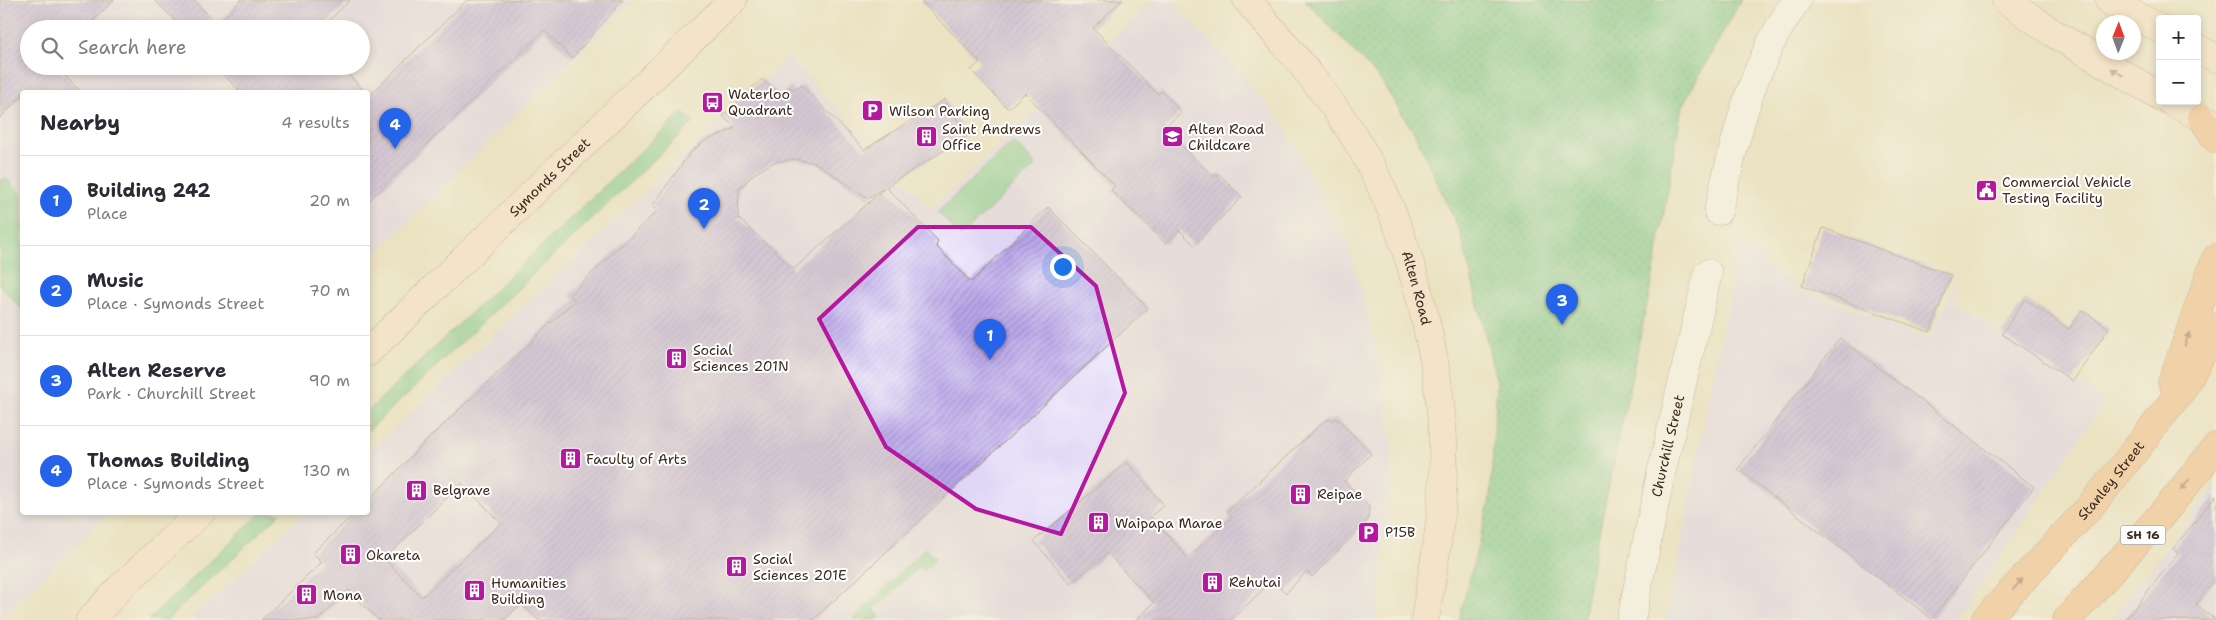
<!DOCTYPE html>
<meta charset="utf-8">
<style>
:root{--surface:#fff;--page:#f2f2f3;--text:#2b2b33;--muted:#7c7c81;--line:#e1e1e2;--accent:#2563eb}
body{margin:0;font-family:"Shantell Sans",sans-serif;background:var(--page);color:var(--text)}
.controls{position:absolute;right:15px;top:15px;display:grid;overflow:hidden;border-radius:5px;box-shadow:0 2px 8px #0003}
.controls button{width:45px;height:45px;display:grid;place-items:center;padding:0;border:0;border-bottom:1px solid var(--line);background:var(--surface);color:var(--text);font:25px sans-serif}
.compass{position:absolute;left:2096px;top:15px;width:45px;height:45px;border-radius:50%;background:var(--surface);box-shadow:0 2px 8px #0003;rotate:1deg}
.you{position:absolute;left:1062px;top:266px;width:18px;height:18px;margin:-12px;border:4px solid #fff;border-radius:50%;background:#1a73e8;box-shadow:0 0 0 8px #1a73e833}
.badge{display:grid;place-items:center;width:32px;height:32px;border-radius:50%;background:var(--accent);color:#fff;font-size:16px;font-weight:700}
.pin{position:absolute;translate:-50% -41px;filter:drop-shadow(0 1px 2px #0008)}
.pin::after{content:'';position:absolute;top:26px;width:18px;height:15px;background:inherit;clip-path:polygon(0 0,100% 0,50% 100%)}
.list{margin:0;padding:0;list-style:none}
h2{display:flex;justify-content:space-between;align-items:center;height:65px;margin:0;padding:0 20px;font-size:21px}
h2 small{font-size:16px;font-weight:400;color:var(--muted)}
.list li{display:grid;grid-template-columns:32px 1fr auto;gap:15px;align-items:center;box-sizing:border-box;height:90px;padding:0 20px;border-top:1px solid var(--line)}
.list b{display:block;font-size:19px;white-space:nowrap}
.list p{margin:0;font-size:16px;white-space:nowrap;color:var(--muted)}
.list em{font-size:16px;font-style:normal;color:var(--muted)}
.icon{flex:none;width:28px;height:28px;fill:none;stroke:currentColor;stroke-width:2;stroke-linecap:round;stroke-linejoin:round}
.map{position:relative;flex:none;width:2216px;height:620px;overflow:hidden}
.search{position:absolute;background:var(--surface);box-shadow:0 2px 8px #0003;left:20px;top:20px;width:350px;height:55px;display:flex;align-items:center;gap:12px;box-sizing:border-box;padding:0 18px;border-radius:28px;color:var(--muted);font-size:19px}
.panel{position:absolute;background:var(--surface);box-shadow:0 2px 8px #0003;left:20px;top:90px;width:350px;height:425px;border-radius:5px}
.map>svg:first-child{display:block}
</style>
<div class="map">
<svg width="2216" height="620" viewBox="0 0 2216 620">
<defs>
<pattern id="park-dots" width="8" height="8" patternUnits="userSpaceOnUse" patternTransform="scale(1.25)"><rect width="8" height="8" fill="#75ca8e"/><path d="M2 2h.1M6 6h.1" fill="none" stroke="#61a473" stroke-width="1.8" stroke-linecap="round"/></pattern>
<pattern id="building-hatch" width="6" height="6" patternUnits="userSpaceOnUse" patternTransform="scale(1.25)"><rect width="6" height="6" fill="#b8a6ea"/><path d="M-1 1l2-2M0 6l6-6M5 7l2-2" fill="none" stroke="#9787bd"/></pattern>
</defs>
<rect width="100%" height="100%" fill="#fff"/>
<filter id="ink" filterUnits="userSpaceOnUse"><feTurbulence type="fractalNoise" baseFrequency=".02" numOctaves="2"/><feDisplacementMap in="SourceGraphic" scale="10" xChannelSelector="R" yChannelSelector="G"/><feConvolveMatrix kernelMatrix="1 2 1 2 8 2 1 2 1" color-interpolation-filters="sRGB"/></filter>
<filter id="wash" filterUnits="userSpaceOnUse"><feTurbulence type="fractalNoise" baseFrequency=".0096" numOctaves="4" result="noise"/><feDisplacementMap in="SourceGraphic" scale="20" xChannelSelector="R" yChannelSelector="G"/><feGaussianBlur stdDeviation="1.12" result="paint"/><feColorMatrix in="noise" values="0 0 0 0 0 0 0 0 0 0 0 0 0 0 0 0 0 1.4 0 .05"/><feComposite in="paint" operator="in"/></filter>
<g filter="url(#wash)">
<rect width="100%" height="100%" fill="#ebe2c1"/>
<!-- built -->
<path fill="#dfd5f5" fill-rule="evenodd" d="M0,0H633L368,261V92H22V512L108,513L0,619ZM29,29H361V66H29Z
M1153,0H1171L1235,67L1279,119L1347,241L1382,366L1393,454L1377,620H190L304,513L368,512V453L788,57L931,209Z
M1740,240L1789,284L1930,340L1961,272L1953,301L2105,400L1967,606L1955,620H1666Z
M2216,485V620H2111Z"/>
<!-- green -->
<path fill="#75ca8e" stroke="#587a56" d="M682,112L694,122L368,431V411Z
M1013,141L1036,165L961,236L938,212Z
M7,179L22,194V309L0,286V180Z
M261,513H281L167,620H148Z
M925,548L936,559L924,571L919,566L874,610L880,617L877,620H853Z"/>
<!-- park -->
<path fill="url(#park-dots)" stroke="#587a56" d="M1305,0H1741L1682,106L1655,266L1596,547L1583,620H1459L1490,499L1497,384L1461,234L1415,134L1379,78Z"/>
<g id="blocks">
<!-- building -->
<path fill="url(#building-hatch)" fill-rule="evenodd" d="M0,0H114L85,29H29V66H55L81,92H22V96L0,118Z
M154,0H193L217,24L241,0H350L321,29H177L171,23L175,20Z
M467,0H623L572,58L544,30L368,202V97Z
M920,0H1122L1093,28L1158,94L1162,91L1181,112L1164,128L1214,177L1219,174L1242,197L1194,245L1179,230L1166,244L1111,190L1115,186L1025,93L1008,109L971,70L980,62Z
M215,66H340L365,92H241Z
M762,79L781,96L790,87L795,91L802,85L864,150L945,99L967,136L868,198L816,163L795,159L772,163L754,174L739,189L738,218L794,269L886,187L938,241L936,246L971,282L1048,207L1148,308L813,620H538L521,604L504,620H378L349,590L318,620H261L322,562L313,553L356,512H368V501L424,443L575,300L569,295L658,210L653,205L690,153L703,142L735,128L723,116ZM462,483L501,523L422,597L384,559Z
M1823,228L1951,275L1930,332L1802,286Z
M2025,299L2069,329L2082,310L2109,328L2073,381L2002,334Z
M1840,338L2034,487L1932,619L1738,469Z
M1338,419L1371,454L1344,481L1369,507L1368,520L1312,577L1307,571L1286,593L1273,580L1231,620H1136L1154,603L1107,553L1071,584L1034,541L1127,462L1164,505L1150,516L1188,558L1232,517L1227,512L1325,420Z
M2216,495V578L2196,604L2216,620H2125L2178,553L2173,549Z"/>
</g>
</g>
<g filter="url(#ink)">
<use href="#blocks" fill-opacity="0" stroke="#938670" stroke-width="1"/>
<g fill="none" stroke-linecap="round" stroke-linejoin="round">
<defs>
<g id="street">
<path d="M1718,211C1732,154 1744,96 1771,43C1778,28 1788,14 1797,0"/>
<path id="s1" d="M1631,620L1660,478L1708,273"/>
</g>
<g id="secondary">
<path id="s2" d="M1247,0C1286,46 1327,92 1358,143C1411,231 1447,376 1443,477C1442,526 1432,573 1425,620"/>
<path d="M2006,0L2053,33L2160,96"/>
<path d="M2109,0L2160,29"/>
<path d="M2197,48L2216,58"/>
<path d="M2170,101L2216,125"/>
<path id="s3" d="M368,352L733,0"/>
<path d="M90,620L120,588L201,512"/>
</g>
<g id="highway">
<path d="M2202,118L2216,139"/>
<path d="M2172,382L2216,258"/>
<path id="s4" d="M1985,620L2089,508L2127,461L2183,388L2216,327"/>
<path d="M2067,620L2169,506L2216,447"/>
</g>
</defs>
<!-- street casing -->
<use href="#street" stroke="#938670" stroke-width="29"/>
<!-- secondary casing -->
<use href="#secondary" stroke="#938670" stroke-width="29"/>
<!-- highway casing -->
<use href="#highway" stroke="#938670" stroke-width="29"/>
<!-- street -->
<use href="#street" stroke="#fff" stroke-width="28"/>
<!-- secondary -->
<use href="#secondary" stroke="#fde4d0" stroke-width="28"/>
<!-- highway -->
<use href="#highway" stroke="#f9bc8a" stroke-width="28"/>
</g>
<!-- one-way arrows -->
<defs><path id="oneway-solid" d="M-6-.8H1V-3.2L6.5 0L1 3.2V.8H-6Z" transform="scale(1.25)"/></defs>
<use fill="#9c8777" href="#oneway-solid" transform="translate(2117 72) rotate(-149)"/>
<g fill="#906c4f">
<use href="#oneway-solid" transform="translate(2187 339) rotate(-70)"/>
<use href="#oneway-solid" transform="translate(2185 485) rotate(129)"/>
<use href="#oneway-solid" transform="translate(2018 584) rotate(-47)"/>
</g>
</g>
<!-- marked area -->
<path d="M0 0H2216V620H0ZM918,227H1031L1096,286L1125,393L1061,534L976,509L886,447L819,319Z" fill="#ebe2c1" fill-opacity=".55" fill-rule="evenodd"/>
<path fill="none" stroke="#b5179e" stroke-width="4" stroke-linejoin="round" d="M918,227H1031L1096,286L1125,393L1061,534L976,509L886,447L819,319Z"/>
<!-- icons -->
<defs>
<symbol id="bus-square" viewBox="-11 -11 22 22"><rect x="-9" y="-9" width="18" height="18" rx="4" fill="#b5179e" stroke="#fff"/><path d="M-5-6H5V4H4V6H2V4H-2V6H-4V4H-5ZM-3.5-4V0h7V-4ZM-3.5 1.2v1.5H-2V1.2ZM2 1.2v1.5H3.5V1.2Z" fill="#fff"/></symbol>
<symbol id="parking-square" viewBox="-11 -11 22 22"><rect x="-9" y="-9" width="18" height="18" rx="4" fill="#b5179e" stroke="#fff"/><path d="M-3.5-5.5H1a3.5 3.5 0 0 1 0 7H-1V5.5H-3.5ZM-1-3.4V-.6H.8a1.4 1.4 0 0 0 0-2.8Z" fill="#fff"/></symbol>
<symbol id="building-square" viewBox="-11 -11 22 22"><rect x="-9" y="-9" width="18" height="18" rx="4" fill="#b5179e" stroke="#fff"/><path d="M-4-6H4V6H1V3H-1V6H-4ZM-2.5-4.3h1.7v1.8h-1.7ZM.8-4.3h1.7v1.8H.8ZM-2.5-1h1.7V.8h-1.7ZM.8-1h1.7V.8H.8Z" fill="#fff"/></symbol>
<symbol id="school-square" viewBox="-11 -11 22 22"><rect x="-9" y="-9" width="18" height="18" rx="4" fill="#b5179e" stroke="#fff"/><path d="M0-5L7-2L0 1L-7-2ZM-4 1L0 2.5L4 1V4Q0 6-4 4Z" fill="#fff"/></symbol>
<symbol id="civic-square" viewBox="-11 -11 22 22"><rect x="-9" y="-9" width="18" height="18" rx="4" fill="#b5179e" stroke="#fff"/><path d="M-.6-6.5H3V-4.5H.6V-3L4-1V1h2V6H-6V1h2V-1L-.6-3ZM-1.2 2.5V6h2.4V2.5Z" fill="#fff"/></symbol>
</defs>
<g fill-rule="evenodd">
<use href="#bus-square" x="700" y="90" width="25" height="25"/>
<use href="#parking-square" x="860" y="98" width="25" height="25"/>
<use href="#building-square" x="914" y="124" width="25" height="25"/>
<use href="#school-square" x="1160" y="124" width="25" height="25"/>
<use href="#civic-square" x="1974" y="178" width="25" height="25"/>
<use href="#building-square" x="664" y="346" width="25" height="25"/>
<use href="#building-square" x="558" y="446" width="25" height="25"/>
<use href="#building-square" x="404" y="478" width="25" height="25"/>
<use href="#building-square" x="1288" y="482" width="25" height="25"/>
<use href="#building-square" x="1086" y="510" width="25" height="25"/>
<use href="#parking-square" x="1356" y="520" width="25" height="25"/>
<use href="#building-square" x="338" y="542" width="25" height="25"/>
<use href="#building-square" x="724" y="554" width="25" height="25"/>
<use href="#building-square" x="1200" y="570" width="25" height="25"/>
<use href="#building-square" x="462" y="578" width="25" height="25"/>
<use href="#building-square" x="294" y="582" width="25" height="25"/>
</g>
<g text-anchor="middle" dominant-baseline="central" stroke-width="4" stroke-linejoin="round" paint-order="stroke">
<!-- shield labels -->
<rect fill="#fff" stroke="#766a62" stroke-width="1" x="2120.5" y="525.5" width="45" height="19" rx="4"/>
<g font-size="12" font-weight="bold" fill="#3b2a1e">
<text x="2143" y="535">SH 16</text>
</g>
<!-- poi labels -->
<g font-size="14" fill="#3b2a1e" stroke="#fff" text-anchor="start">
<text x="728" y="94">Waterloo<tspan x="728" dy="16">Quadrant</tspan></text>
<text x="889" y="111">Wilson Parking</text>
<text x="942" y="129">Saint Andrews<tspan x="942" dy="16">Office</tspan></text>
<text x="1188" y="129">Alten Road<tspan x="1188" dy="16">Childcare</tspan></text>
<text x="2002" y="182">Commercial Vehicle<tspan x="2002" dy="16">Testing Facility</tspan></text>
<text x="693" y="350">Social<tspan x="693" dy="16">Sciences 201N</tspan></text>
<text x="586" y="459">Faculty of Arts</text>
<text x="433" y="490">Belgrave</text>
<text x="1317" y="494">Reipae</text>
<text x="1115" y="523">Waipapa Marae</text>
<text x="1385" y="532">P15B</text>
<text x="366" y="555">Okareta</text>
<text x="753" y="559">Social<tspan x="753" dy="16">Sciences 201E</tspan></text>
<text x="1229" y="582">Rehutai</text>
<text x="491" y="583">Humanities<tspan x="491" dy="16">Building</tspan></text>
<text x="323" y="595">Mona</text>
</g>
<!-- street labels -->
<g font-size="14" fill="#3b2a1e" stroke="#fff">
<text stroke="none"><textPath href="#s3" startOffset="252">Symonds Street</textPath></text>
<text stroke="none"><textPath href="#s2" startOffset="338">Alten Road</textPath></text>
<text stroke="none"><textPath href="#s1" startOffset="178">Churchill Street</textPath></text>
<text stroke="none"><textPath href="#s4" startOffset="188">Stanley Street</textPath></text>
</g>
</g>
</svg>
<div class="controls">
<button>+</button>
<button>−</button>
</div>
<svg class="compass" viewBox="-18 -18 36 36"><path d="M0-13l5 13h-10z" fill="#e53935"/><path d="M0 13l5-13h-10z" fill="#7c7c81"/></svg>
<div class="you"></div>
<div class="pin badge" style="left:990px;top:360px">1</div>
<div class="pin badge" style="left:704px;top:229px">2</div>
<div class="pin badge" style="left:1562px;top:325px">3</div>
<div class="pin badge" style="left:395px;top:149px">4</div>
<div class="search"><svg class="icon" aria-label="search" viewBox="0 0 24 24"><circle cx="10" cy="10" r="6"/><path d="M15 15l6 6"/></svg>Search here</div>
<section class="panel">
<h2>Nearby<small>4 results</small></h2>
<ul class="list">
<li><span class="badge">1</span><div><b>Building 242</b><p>Place</p></div><em>20 m</em></li>
<li><span class="badge">2</span><div><b>Music</b><p>Place · Symonds Street</p></div><em>70 m</em></li>
<li><span class="badge">3</span><div><b>Alten Reserve</b><p>Park · Churchill Street</p></div><em>90 m</em></li>
<li><span class="badge">4</span><div><b>Thomas Building</b><p>Place · Symonds Street</p></div><em>130 m</em></li>
</ul>
</section>
</div>
